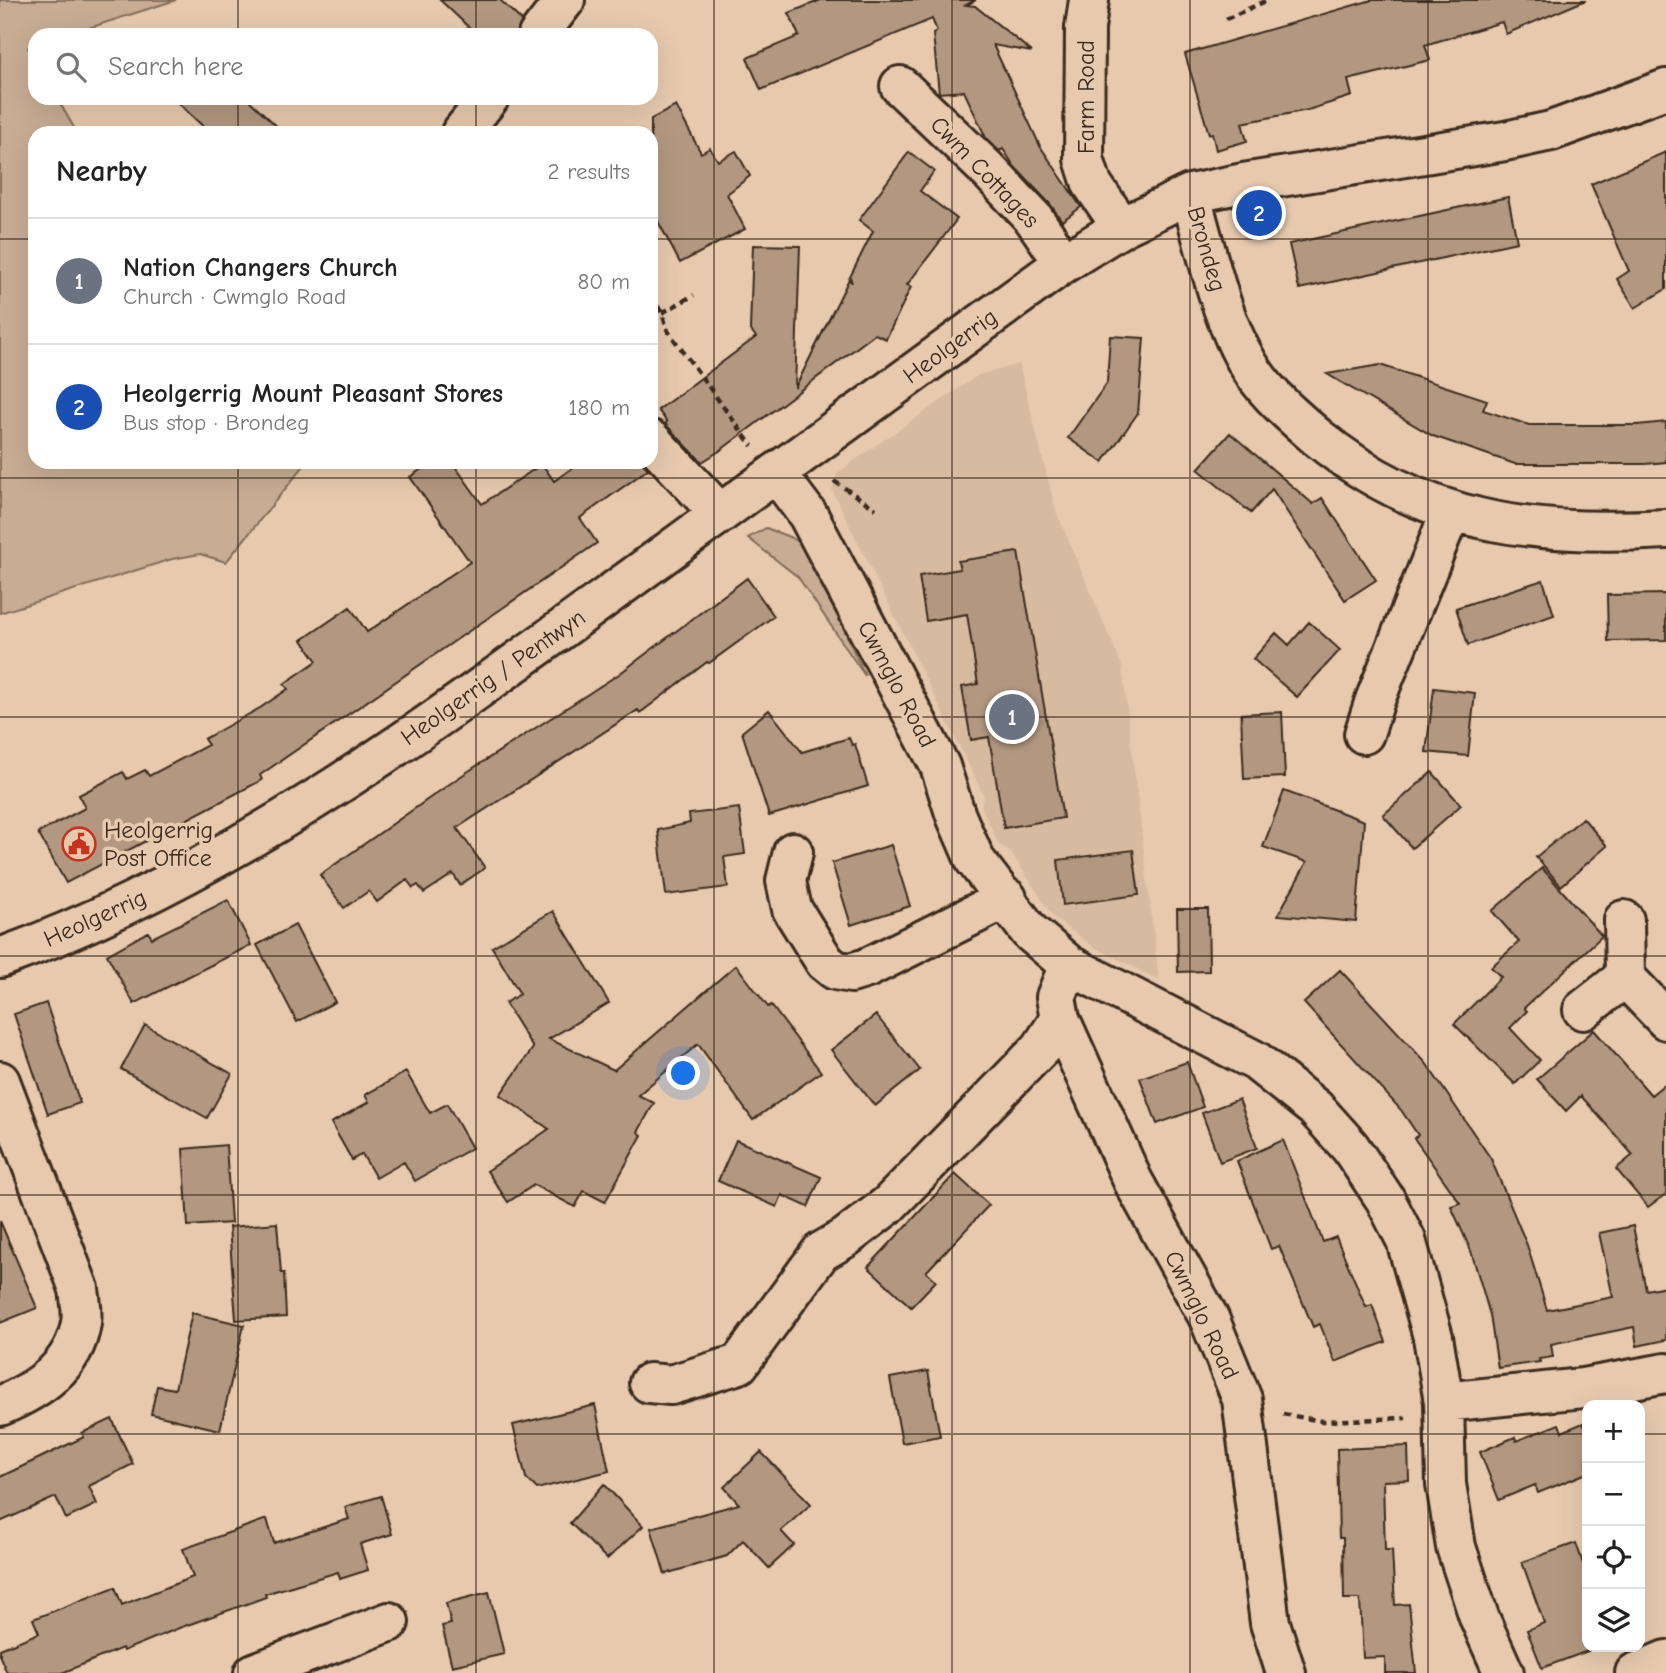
<!DOCTYPE html>
<meta charset="utf-8">
<style>
:root{--surface:#fff;--page:#f6f6f6;--text:#222;--muted:#767676;--line:#e0e0e0;--accent:#ea580c}
body{margin:0;font-family:"Comic Neue",sans-serif;background:var(--page);color:var(--text)}
.controls{position:absolute;right:21px;bottom:21px;display:grid;overflow:hidden;border-radius:14px;box-shadow:0 7px 28px #0002}
.controls button{width:63px;height:63px;display:grid;place-items:center;padding:0;border:0;border-bottom:2px solid var(--line);background:var(--surface);color:var(--text);font:35px sans-serif}
.you{position:absolute;left:684px;top:1074px;width:24px;height:24px;margin:-18px;border:5px solid #fff;border-radius:50%;background:#1a73e8;box-shadow:0 0 0 10px #1a73e833}
.badge{display:grid;place-items:center;width:46px;height:46px;border-radius:50%;background:var(--accent);color:#fff;font-size:23px;font-weight:700}
.pin{position:absolute;translate:-50% -50%;border:4px solid #fff;box-shadow:0 2px 7px #0006}
.list{margin:0;padding:0;list-style:none}
h2{display:flex;justify-content:space-between;align-items:center;height:91px;margin:0;padding:0 28px;font-size:30px}
h2 small{font-size:23px;font-weight:400;color:var(--muted)}
.list li{display:grid;grid-template-columns:46px 1fr auto;gap:21px;align-items:center;box-sizing:border-box;height:126px;padding:0 28px;border-top:2px solid var(--line)}
.list b{display:block;font-size:26px;white-space:nowrap}
.list p{margin:0;font-size:23px;white-space:nowrap;color:var(--muted)}
.list em{font-size:23px;font-style:normal;color:var(--muted)}
.icon{flex:none;width:38px;height:38px;fill:none;stroke:currentColor;stroke-width:2;stroke-linecap:round;stroke-linejoin:round}
.map{position:relative;flex:none;width:1666px;height:1673px;overflow:hidden}
.search{position:absolute;background:var(--surface);box-shadow:0 7px 28px #0002;left:28px;top:28px;width:630px;height:77px;display:flex;align-items:center;gap:18px;box-sizing:border-box;padding:0 24px;border-radius:21px;color:var(--muted);font-size:26px}
.panel{position:absolute;background:var(--surface);box-shadow:0 7px 28px #0002;left:28px;top:126px;width:630px;height:343px;border-radius:21px}
.map>svg:first-child{display:block}
</style>
<div class="map">
<svg width="1666" height="1673" viewBox="0 0 1666 1673">
<rect width="100%" height="100%" fill="#e7caae"/>
<filter id="ink" filterUnits="userSpaceOnUse"><feTurbulence type="fractalNoise" baseFrequency=".0143" numOctaves="2"/><feDisplacementMap in="SourceGraphic" scale="14" xChannelSelector="R" yChannelSelector="G"/><feConvolveMatrix kernelMatrix="1 2 1 2 8 2 1 2 1" color-interpolation-filters="sRGB"/></filter>
<g filter="url(#ink)">
<!-- built -->
<path fill="#d7bba0" d="M1019,364L1056,511L1122,666L1159,980L1094,947L1054,918L1009,850L999,845L981,806L984,796L832,490L837,474L852,462L978,375Z"/>
<!-- green -->
<path fill="#c8ad94" stroke="#826c59" stroke-width="2" d="M0,0H176L67,35H35V45L28,48L35,60V98H57L77,133H35V462H307L226,562L200,554L172,559L0,613Z
M766,528L792,538L807,547L865,676L798,577L748,538Z"/>
<!-- building -->
<path fill="#b39881" stroke="#3b2a1e" stroke-width="2" d="M440,0H500L522,21L517,35H477Z
M821,0H976L966,5L975,6L1032,52L993,45L1040,146L1081,207L1062,221L1050,204L1014,166L1003,149L999,151L986,138L964,91L939,93L933,34L937,31L932,19L761,90L747,58L799,36L789,13Z
M1372,0H1586L1506,34L1502,22L1425,45L1430,60L1348,80L1352,96L1308,110L1242,123L1247,141L1216,150L1212,133L1209,134L1185,54Z
M173,98H247L284,133H210Z
M676,106L701,153L710,148L718,161L736,151L750,176L727,194L745,229L680,263L651,208V119Z
M909,152L934,171L920,191L957,219L907,285L911,287L886,339L875,334L721,450L702,462L665,424L667,422L658,410L756,337L750,329L753,245L800,246L795,388L849,279L852,283L850,277L873,231L859,220Z
M1666,152V289L1635,308L1617,279L1629,271L1591,184Z
M1508,197L1517,242L1299,289L1289,244Z
M1110,336L1144,338L1138,413L1103,462L1068,438L1107,383Z
M1380,365L1487,400L1483,410L1529,425H1637L1666,422V462L1645,464H1515L1433,436L1327,374Z
M1230,433L1313,504L1322,498L1376,580L1345,600L1272,489L1251,513L1198,469Z
M432,462H452L482,504L542,464L554,481L581,462H642L648,469L580,518L597,543L260,775L262,780L66,883L38,833L85,808L79,795L123,772L127,779L145,770L149,776L208,745L204,739L260,708L288,689L284,684L317,661L302,640L350,607L367,632L470,562L410,477Z
M1018,552L1063,818L1004,828L989,737L971,740L962,687L978,684L967,614L926,621L919,576L960,569L958,561Z
M747,578L774,616L709,663L707,662L640,713L638,710L457,828L485,868L460,885L453,874L424,893L418,885L413,888L407,880L377,902L369,891L344,908L320,875L461,776L619,674Z
M1543,580L1554,615L1468,645L1456,608Z
M1666,594V640L1608,641L1607,595Z
M1309,622L1340,650L1297,697L1253,659L1276,633L1289,645Z
M1434,688L1475,693L1468,756L1426,752Z
M769,710L802,752L849,738L852,745L855,744L868,786L769,816L742,732Z
M1282,712L1285,777L1244,779L1241,714Z
M1432,772L1461,805L1412,848L1383,815Z
M1284,791L1364,821L1356,922L1278,915L1307,862L1263,847Z
M739,808L745,854L724,857L728,887L666,895L658,830L690,823L689,814Z
M1583,818L1607,846L1561,886L1536,857Z
M891,845L910,906L851,925L832,863Z
M1133,850L1139,895L1063,905L1058,860Z
M1542,868L1602,936L1524,1008L1527,1011L1510,1028L1540,1060L1515,1084L1454,1024L1501,977L1491,967L1519,942L1492,911Z
M228,900L251,945L134,1004L107,955L148,932L152,938Z
M1177,909H1208L1209,971L1178,972Z
M553,911L609,1003L549,1039L614,1070L736,965L768,1007L771,1005L821,1072L753,1120L698,1044L638,1095L654,1103L638,1132L642,1135L605,1202L584,1191L575,1207L534,1185L508,1202L487,1171L549,1129L500,1095L533,1048L505,1003L520,994L492,947Z
M295,925L335,1002L297,1022L257,945Z
M1340,970L1426,1063L1491,1159L1527,1245L1547,1310L1613,1297L1599,1233L1633,1226L1646,1290L1666,1286V1340L1637,1346L1634,1327L1551,1344L1553,1357L1539,1359L1540,1362L1498,1368L1490,1315L1483,1291L1471,1251L1451,1206L1460,1203L1414,1138L1418,1135L1401,1110L1304,1003Z
M46,1003L80,1103L48,1114L14,1014Z
M876,1015L920,1070L875,1106L831,1050Z
M145,1025L232,1074L207,1118L121,1069Z
M1594,1030L1651,1095L1666,1083V1194L1648,1207L1616,1169L1633,1155L1590,1106L1581,1096L1566,1111L1537,1079Z
M1187,1062L1203,1107L1157,1124L1140,1078Z
M406,1072L430,1113L447,1104L472,1148L415,1181L404,1162L376,1178L362,1154L352,1160L331,1123L369,1102L365,1095Z
M1239,1099L1257,1148L1220,1162L1202,1113Z
M736,1140L821,1177L808,1207L782,1195L777,1207L718,1181Z
M1283,1140L1323,1242L1336,1237L1366,1307L1372,1305L1386,1342L1335,1362L1320,1324L1313,1327L1279,1246L1271,1249L1237,1161Z
M226,1145L231,1223L188,1226L183,1149Z
M955,1174L989,1205L926,1272L936,1281L911,1307L868,1267Z
M0,1221L37,1308L0,1323Z
M277,1223L281,1273H284L286,1317L236,1320L229,1227Z
M192,1313L244,1325L220,1430L151,1414L157,1386L175,1389Z
M928,1371L940,1436L902,1443L890,1378Z
M595,1405L609,1471L537,1489L526,1478L513,1425Z
M112,1419L133,1464L89,1486L97,1504L66,1519L56,1497L0,1522V1477L84,1437L82,1433Z
M1583,1423L1587,1433V1473L1538,1493L1535,1485L1499,1500L1480,1452L1515,1437L1516,1441L1559,1424L1562,1432Z
M1408,1446L1409,1480L1383,1481L1385,1550H1392L1395,1605L1409,1604L1416,1673H1385V1657L1363,1658L1360,1599H1344L1343,1538H1339L1337,1449Z
M761,1452L811,1504L781,1531L794,1545L769,1568L743,1540L727,1556L665,1574L651,1528L739,1504L724,1487Z
M604,1484L643,1526L607,1559L570,1523Z
M381,1496L392,1534L360,1544L368,1570L340,1579L338,1572L265,1594L266,1597L179,1628L123,1651L122,1648L62,1673H7L0,1657V1649L39,1633L33,1619L115,1587L122,1605L193,1577L183,1549L267,1519L274,1543L349,1519L345,1507Z
M1576,1543L1587,1575V1647L1596,1648L1542,1668L1527,1630L1544,1623L1522,1562Z
M489,1592L504,1654L452,1666L442,1626L451,1624L446,1603Z"/>
<g fill="none" stroke-linecap="round" stroke-linejoin="round">
<defs>
<path id="minor" d="M1089,0L1085,28L1084,159L1092,184L1122,227
M538,35L565,0
M900,86L986,168L1034,219L1064,263
M461,133L489,98
M1190,194C1207,250 1221,325 1254,373C1270,397 1295,418 1317,437C1423,524 1534,537 1666,529
M651,440L720,514
M777,474L808,515L940,766L956,816L975,860L1030,932L1069,965L1056,997L1060,1019L1133,1181L1209,1318L1242,1399L1270,1623L1286,1673
M1364,734L1375,700L1451,511
M793,852L786,881L792,909L825,962L835,970L851,973L867,968L1007,898
M0,958C221,878 414,737 603,599C757,487 910,375 1064,263L1122,227L1190,194L1243,183L1505,141L1551,131L1666,89
M1069,965L1256,1061L1315,1108L1350,1147L1385,1199L1406,1240L1433,1337L1444,1402L1446,1484L1456,1547L1479,1617L1504,1673
M1625,977L1666,1020
M1583,1010L1625,977L1624,920
M0,1081L79,1289C80,1300 83,1312 81,1323C74,1367 38,1390 0,1406
M649,1383L671,1385L739,1364L821,1252L845,1238L888,1205L1041,1048L1060,1019
M1444,1402L1583,1388L1666,1373
M254,1673L389,1622
M1635,1673L1666,1660"/>
</defs>
<!-- minor casing -->
<use href="#minor" stroke="#3b2a1e" stroke-width="44"/>
<!-- path -->
<path stroke="#3b2a1e" stroke-width="4.5" stroke-dasharray="7 5" stroke-linecap="butt" d="M1226,19L1268,0
M651,296L662,313L668,331L752,446
M662,313L694,295
M834,481L876,509
M1283,1414L1322,1421L1406,1418"/>
<!-- minor -->
<use href="#minor" stroke="#e7caae" stroke-width="38"/>
</g>
</g>
<!-- grid -->
<path fill="none" stroke="#3b2a1e" stroke-width="2" stroke-opacity="0.55" d="M238,0V35M476,0V35M714,0V1673M952,0V1673M1190,0V1673M1428,0V1673M238,98V133M476,98V133M0,239H35M651,239H1666M238,462V1673M476,462V1673M0,478H1666M0,717H1666M0,956H1666M0,1195H1666M0,1434H1587M1640,1434H1666"/>
<!-- icons -->
<defs>
<symbol id="civic-ring" viewBox="-11 -11 22 22"><circle r="9.5" fill="#e7caae" stroke="#c8321e" stroke-width="1.5"/><path d="M-.6-6.5H3V-4.5H.6V-3L4-1V1h2V6H-6V1h2V-1L-.6-3ZM-1.2 2.5V6h2.4V2.5Z" fill="#c8321e"/></symbol>
</defs>
<g fill-rule="evenodd">
<use href="#civic-ring" x="60" y="825" width="38" height="38"/>
</g>
<g text-anchor="middle" dominant-baseline="central" stroke-width="7" stroke-linejoin="round" paint-order="stroke">
<!-- street labels -->
<g font-size="24" fill="#3b2a1e" stroke="#e7caae">
<text transform="translate(1086 97) rotate(-90)">Farm Road</text>
<text transform="translate(985 172) rotate(46)">Cwm Cottages</text>
<text transform="translate(1207 249) rotate(74)">Brondeg</text>
<text transform="translate(950 346) rotate(-36)">Heolgerrig</text>
<text transform="translate(493 677) rotate(-35)">Heolgerrig / Pentwyn</text>
<text transform="translate(897 684) rotate(62)">Cwmglo Road</text>
<text transform="translate(95 918) rotate(-24)">Heolgerrig</text>
<text transform="translate(1202 1315) rotate(64)">Cwmglo Road</text>
</g>
<!-- poi labels -->
<g font-size="24" fill="#3b2a1e" stroke="#e7caae" text-anchor="start">
<text x="104" y="830">Heolgerrig<tspan x="104" dy="28">Post Office</tspan></text>
</g>
</g>
</svg>
<div class="controls">
<button>+</button>
<button>−</button>
<button><svg class="icon" aria-label="locate" viewBox="0 0 24 24"><circle cx="12" cy="12" r="6"/><path d="M12 2v4M12 18v4M2 12h4M18 12h4"/></svg></button>
<button><svg class="icon" aria-label="layers" viewBox="0 0 24 24"><path d="M12 4l9 5-9 5-9-5zM3 14l9 5 9-5"/></svg></button>
</div>
<div class="you"></div>
<div class="pin badge" style="left:1012px;top:717px;background:#6b7280">1</div>
<div class="pin badge" style="left:1259px;top:213px;background:#1a4fb4">2</div>
<div class="search"><svg class="icon" aria-label="search" viewBox="0 0 24 24"><circle cx="10" cy="10" r="6"/><path d="M15 15l6 6"/></svg>Search here</div>
<section class="panel">
<h2>Nearby<small>2 results</small></h2>
<ul class="list">
<li><span class="badge" style="background:#6b7280">1</span><div><b>Nation Changers Church</b><p>Church · Cwmglo Road</p></div><em>80 m</em></li>
<li><span class="badge" style="background:#1a4fb4">2</span><div><b>Heolgerrig Mount Pleasant Stores</b><p>Bus stop · Brondeg</p></div><em>180 m</em></li>
</ul>
</section>
</div>
